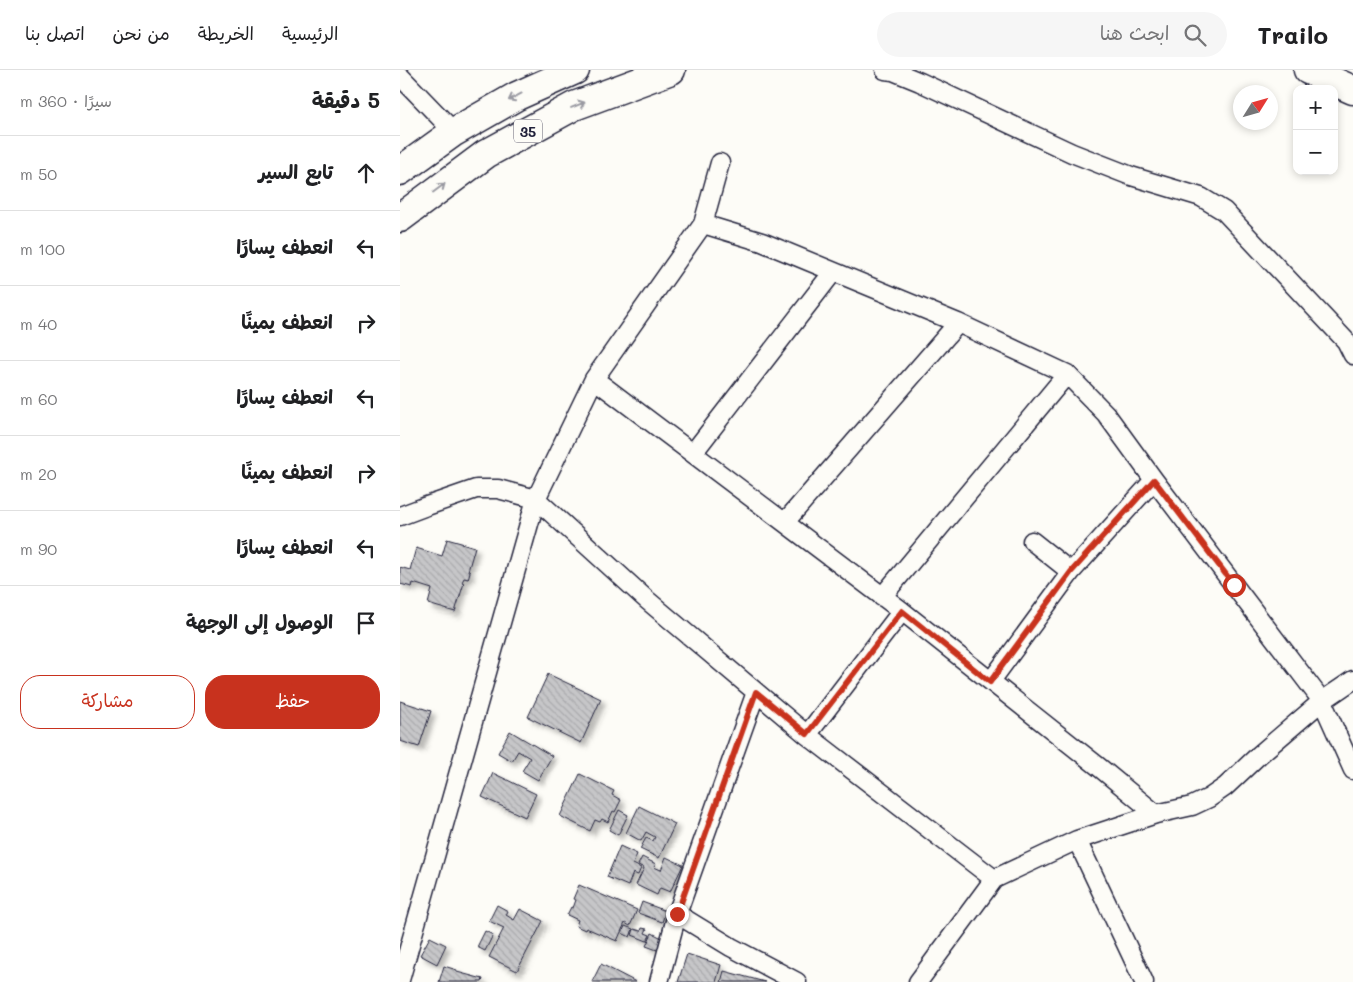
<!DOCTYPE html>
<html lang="ar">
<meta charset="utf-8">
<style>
:root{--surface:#fff;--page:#f6f6f6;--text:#202124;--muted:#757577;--line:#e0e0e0;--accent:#c8321e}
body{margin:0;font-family:Mali,"Playpen Sans Arabic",sans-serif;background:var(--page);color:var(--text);direction:rtl}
.controls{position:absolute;right:15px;top:15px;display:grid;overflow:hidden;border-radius:10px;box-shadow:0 2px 8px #0003}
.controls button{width:45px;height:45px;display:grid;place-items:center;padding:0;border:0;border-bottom:1px solid var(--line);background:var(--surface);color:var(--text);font:25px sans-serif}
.compass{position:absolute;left:833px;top:15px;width:45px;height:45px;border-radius:50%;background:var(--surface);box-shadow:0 2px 8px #0003;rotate:53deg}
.stop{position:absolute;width:15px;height:15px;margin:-11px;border:4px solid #c8321e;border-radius:50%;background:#fff}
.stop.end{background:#c8321e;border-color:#fff;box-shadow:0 1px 5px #0008}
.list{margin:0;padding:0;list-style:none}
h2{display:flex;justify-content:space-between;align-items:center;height:65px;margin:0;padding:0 20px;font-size:21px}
h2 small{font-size:16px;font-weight:400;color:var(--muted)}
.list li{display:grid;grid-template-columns:32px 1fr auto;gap:15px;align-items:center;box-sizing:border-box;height:75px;padding:0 20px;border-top:1px solid var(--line)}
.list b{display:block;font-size:19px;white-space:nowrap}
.list em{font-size:16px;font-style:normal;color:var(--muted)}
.actions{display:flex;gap:10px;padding:15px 20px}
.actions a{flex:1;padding:11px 0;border:1px solid var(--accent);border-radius:20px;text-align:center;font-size:18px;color:var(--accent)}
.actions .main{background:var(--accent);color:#fff}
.icon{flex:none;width:28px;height:28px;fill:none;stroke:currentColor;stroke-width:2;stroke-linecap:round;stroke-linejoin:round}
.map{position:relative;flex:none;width:953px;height:912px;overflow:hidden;direction:ltr}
header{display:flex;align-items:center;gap:30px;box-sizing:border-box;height:70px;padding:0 25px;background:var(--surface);border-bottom:1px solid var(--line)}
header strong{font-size:24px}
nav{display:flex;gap:28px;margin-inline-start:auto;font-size:18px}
.search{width:350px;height:45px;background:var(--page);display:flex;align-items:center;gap:12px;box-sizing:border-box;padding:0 18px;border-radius:28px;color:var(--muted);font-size:19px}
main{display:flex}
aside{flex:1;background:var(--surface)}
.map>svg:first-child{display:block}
</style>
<header>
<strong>Trailo</strong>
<div class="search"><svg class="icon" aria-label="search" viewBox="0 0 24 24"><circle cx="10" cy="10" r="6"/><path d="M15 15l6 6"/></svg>ابحث هنا</div>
<nav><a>الرئيسية</a><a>الخريطة</a><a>من نحن</a><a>اتصل بنا</a></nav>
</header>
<main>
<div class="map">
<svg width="953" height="912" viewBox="0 0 953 912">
<defs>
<pattern id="building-back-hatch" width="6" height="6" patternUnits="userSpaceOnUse" patternTransform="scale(1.25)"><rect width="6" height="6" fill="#c6c6c8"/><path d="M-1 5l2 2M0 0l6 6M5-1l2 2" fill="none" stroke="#aaaaad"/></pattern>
<filter id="shadow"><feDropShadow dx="4.5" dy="4.5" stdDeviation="2.5" flood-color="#0004"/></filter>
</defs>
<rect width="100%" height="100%" fill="#fdfcf7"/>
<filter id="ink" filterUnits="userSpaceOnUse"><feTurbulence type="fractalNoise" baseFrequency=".02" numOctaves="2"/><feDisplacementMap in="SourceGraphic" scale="10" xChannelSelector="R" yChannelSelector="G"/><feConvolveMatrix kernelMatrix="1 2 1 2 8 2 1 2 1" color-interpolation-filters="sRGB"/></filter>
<g filter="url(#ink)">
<!-- building -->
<path fill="url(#building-back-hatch)" stroke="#22223b" filter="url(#shadow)" d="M47,469L75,477L68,501L70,502L68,509L64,508L62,512L64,513L55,542L28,534L32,519L13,513L12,517L0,514V497L10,500L16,478L42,486Z
M148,604L201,629L181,673L128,647Z
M0,631L31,641L19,677L0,671Z
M110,661L152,686L138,710L122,701L130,688L118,681L112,691L98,683Z
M93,703L136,724L125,747L82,727Z
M180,704L214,721L212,725L221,730L215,742L213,741L208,752L202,749L200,752L195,750L190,761L160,746Z
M239,736L275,754L259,788L240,779L246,768L253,771L255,767L246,762L241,771L226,763Z
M219,740L228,745L218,765L209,760Z
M220,776L237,784L233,794L241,798L238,805L233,803L228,816L207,807Z
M242,787L256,794L254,797L261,800L266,787L283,795L270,822L260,818L257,825L236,815L244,798L238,795Z
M179,815L237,840L230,856L225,853L217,871L186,858L185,860L176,856L178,850L167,845L171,837L173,838L176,830L173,829Z
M242,832L266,841L262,852L238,843Z
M97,835L108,841L106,845L114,850L120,839L143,851L117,901L89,887L104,858L89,851Z
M225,856L233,859L230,867L222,863Z
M242,858L247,859L245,863L250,865L247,871L232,865L234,859L241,861Z
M85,861L93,865L85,881L77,877Z
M252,863L262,868L257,880L246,876Z
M30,867L46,875L37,894L20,885Z
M287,884L321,895L316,912H278Z
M201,894L236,912H192Z
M44,896L57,900V902L83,909L82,912H39Z
M324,901L365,912H321Z"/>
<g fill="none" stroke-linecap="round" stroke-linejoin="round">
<defs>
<path id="minor" d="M485,0L493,1L520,12L672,83L731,106L801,127L824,141L946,271L953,285
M0,6L54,62
M303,154L362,172L558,253L667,304L706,344L754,410L922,631L953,700
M194,309L502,541L699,697L756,744
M293,383L433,202
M0,446L24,437L76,419H98L136,429L247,530L407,665L594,809
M385,452L558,253
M632,471L671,502
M482,527L667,304
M591,611L671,502L754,410
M407,665L502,541
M677,770L744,912
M277,844L331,877L397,912
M0,910L136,429L194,309L303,154L320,93
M259,912L277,844L356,622
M518,912L594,809L677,770L756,744L792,736L809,728L825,717L859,685L922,631L953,610"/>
<path id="trunk" d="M908,0L953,20
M0,101L54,62L117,26L175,0
M0,148L86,84L174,36L271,0"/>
</defs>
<!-- minor casing -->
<use href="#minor" stroke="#22223b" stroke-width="21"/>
<!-- trunk casing -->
<use href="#trunk" stroke="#22223b" stroke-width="31"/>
<!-- minor -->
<use href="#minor" stroke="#fdfcf7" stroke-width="18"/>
<!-- trunk -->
<use href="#trunk" stroke="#fdfcf7" stroke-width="28"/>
</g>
<!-- one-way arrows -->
<defs><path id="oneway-shaft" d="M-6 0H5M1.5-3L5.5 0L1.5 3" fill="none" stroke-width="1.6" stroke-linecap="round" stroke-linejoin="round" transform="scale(1.25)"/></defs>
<g stroke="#9a9aa2">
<use href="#oneway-shaft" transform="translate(115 27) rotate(152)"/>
<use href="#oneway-shaft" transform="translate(178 35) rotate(-22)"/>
<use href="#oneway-shaft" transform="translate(39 118) rotate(-37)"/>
</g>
</g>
<g fill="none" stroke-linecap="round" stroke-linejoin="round" filter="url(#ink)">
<!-- route -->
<path stroke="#c8321e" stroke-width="6" d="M277,844L356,622L407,664L502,541L590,612L671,502L754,410L834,515"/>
</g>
<g text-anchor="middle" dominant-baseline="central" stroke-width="5" stroke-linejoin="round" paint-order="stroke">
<!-- shield labels -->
<rect fill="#fdfcf7" stroke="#646373" stroke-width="1" x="114" y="49.5" width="28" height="23" rx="4"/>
<g font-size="14" font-weight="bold" fill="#22223b">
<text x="128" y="61">35</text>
</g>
</g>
</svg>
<div class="controls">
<button>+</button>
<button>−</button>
</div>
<svg class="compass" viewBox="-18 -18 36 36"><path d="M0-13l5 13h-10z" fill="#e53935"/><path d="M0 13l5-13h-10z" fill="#757577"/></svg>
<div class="stop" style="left:834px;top:515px"></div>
<div class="stop end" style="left:277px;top:844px"></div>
</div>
<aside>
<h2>5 دقيقة<small>سيرًا · 360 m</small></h2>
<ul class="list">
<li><svg class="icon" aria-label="ahead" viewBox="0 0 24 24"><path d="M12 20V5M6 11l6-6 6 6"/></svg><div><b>تابع السير</b></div><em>50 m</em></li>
<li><svg class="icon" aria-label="left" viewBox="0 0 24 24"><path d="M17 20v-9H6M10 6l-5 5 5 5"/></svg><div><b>انعطف يسارًا</b></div><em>100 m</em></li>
<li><svg class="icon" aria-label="right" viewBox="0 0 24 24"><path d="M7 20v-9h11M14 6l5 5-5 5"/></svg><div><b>انعطف يمينًا</b></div><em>40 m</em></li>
<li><svg class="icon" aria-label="left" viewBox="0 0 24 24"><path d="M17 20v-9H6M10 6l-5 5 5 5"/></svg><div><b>انعطف يسارًا</b></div><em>60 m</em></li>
<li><svg class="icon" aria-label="right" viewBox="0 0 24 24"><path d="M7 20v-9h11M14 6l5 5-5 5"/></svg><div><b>انعطف يمينًا</b></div><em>20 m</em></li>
<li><svg class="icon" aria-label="left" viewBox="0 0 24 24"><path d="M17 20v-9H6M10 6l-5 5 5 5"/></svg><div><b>انعطف يسارًا</b></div><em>90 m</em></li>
<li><svg class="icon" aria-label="arrive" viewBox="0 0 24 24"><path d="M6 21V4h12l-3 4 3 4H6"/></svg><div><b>الوصول إلى الوجهة</b></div></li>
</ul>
<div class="actions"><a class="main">حفظ</a><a>مشاركة</a></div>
</aside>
</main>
